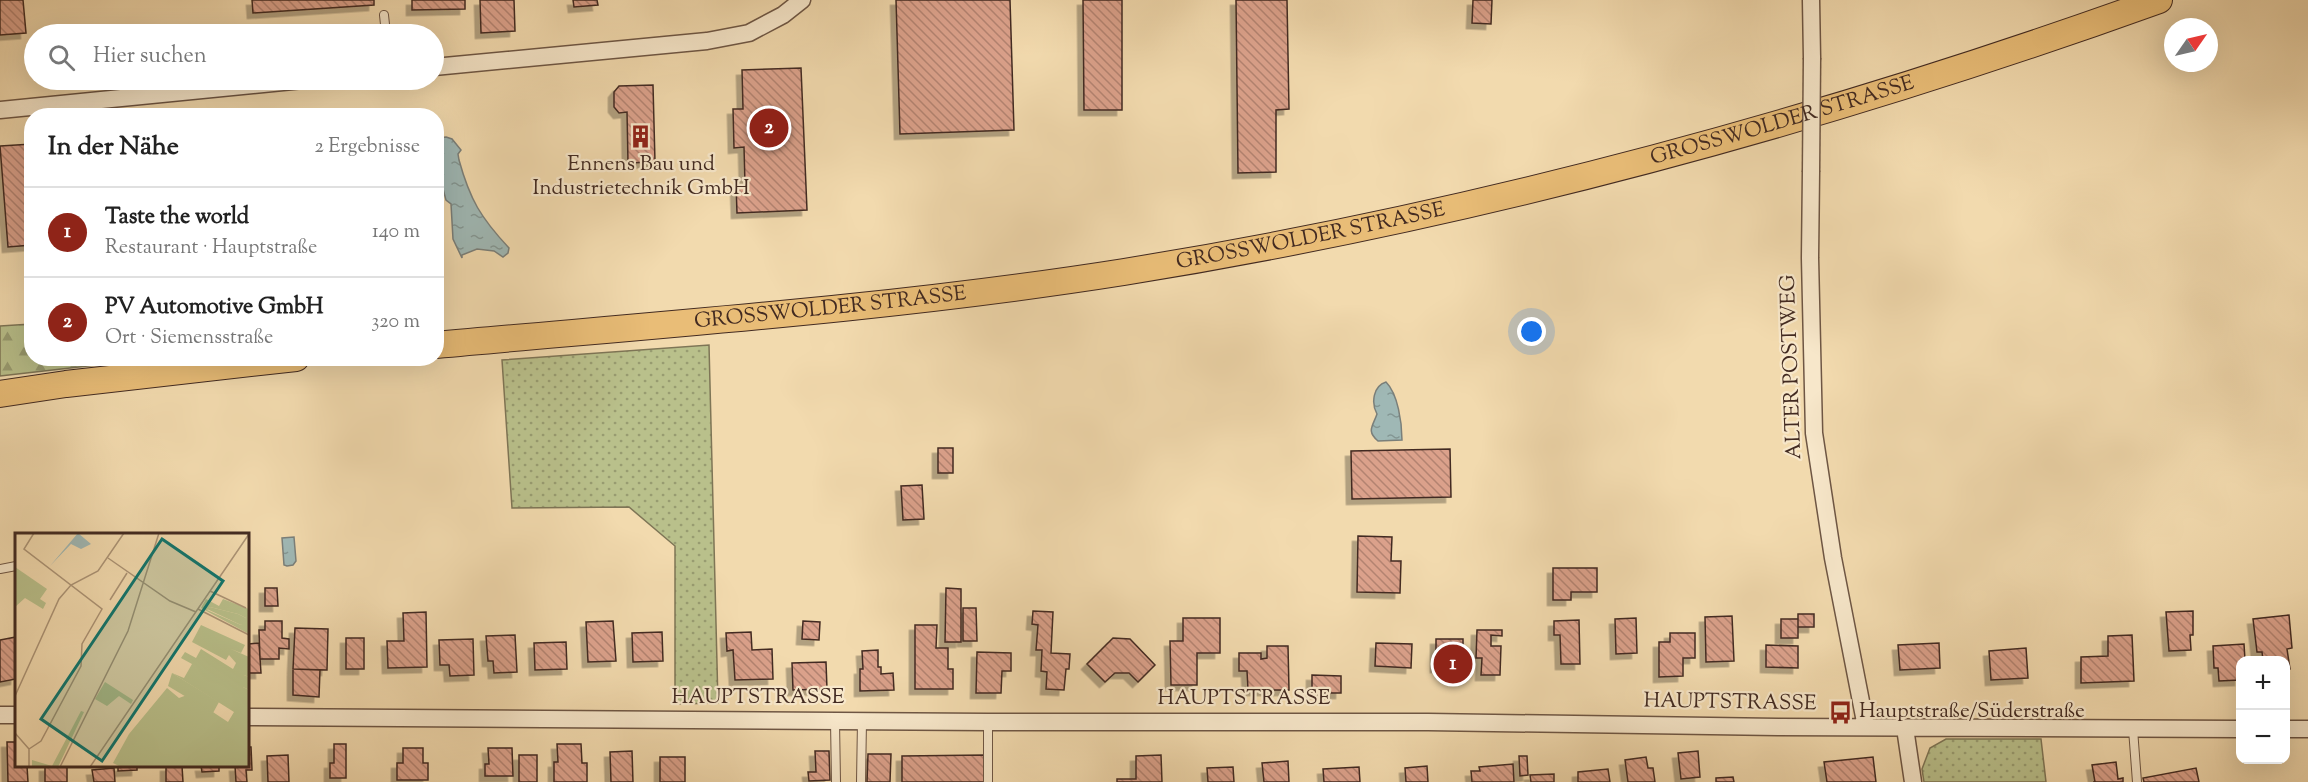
<!DOCTYPE html>
<html lang="de">
<meta charset="utf-8">
<style>
:root{--surface:#fff;--page:#f6f6f6;--text:#222;--muted:#767676;--line:#e0e0e0;--accent:#8f2418}
body{margin:0;font-family:"Sorts Mill Goudy",serif;background:var(--page);color:var(--text)}
.controls{position:absolute;right:18px;bottom:18px;display:grid;overflow:hidden;border-radius:12px;box-shadow:0 6px 24px #0002}
.controls button{width:54px;height:54px;display:grid;place-items:center;padding:0;border:0;border-bottom:2px solid var(--line);background:var(--surface);color:var(--text);font:30px sans-serif}
.compass{position:absolute;left:2164px;top:18px;width:54px;height:54px;border-radius:50%;background:var(--surface);box-shadow:0 6px 24px #0002;rotate:56deg}
.you{position:absolute;left:1532px;top:332px;width:21px;height:21px;margin:-15px;border:4px solid #fff;border-radius:50%;background:#1a73e8;box-shadow:0 0 0 9px #1a73e833}
.badge{display:grid;place-items:center;width:39px;height:39px;border-radius:50%;background:var(--accent);color:#fff;font-size:20px;font-weight:700}
.pin{position:absolute;translate:-50% -50%;border:3px solid #fff;box-shadow:0 2px 6px #0006}
.list{margin:0;padding:0;list-style:none}
h2{display:flex;justify-content:space-between;align-items:center;height:78px;margin:0;padding:0 24px;font-size:26px}
h2 small{font-size:20px;font-weight:400;color:var(--muted)}
.list li{display:grid;grid-template-columns:39px 1fr auto;gap:18px;align-items:center;box-sizing:border-box;height:90px;padding:0 24px;border-top:2px solid var(--line)}
.list b{display:block;font-size:22px;white-space:nowrap}
.list p{margin:0;font-size:20px;white-space:nowrap;color:var(--muted)}
.list em{font-size:20px;font-style:normal;color:var(--muted)}
.icon{flex:none;width:33px;height:33px;fill:none;stroke:currentColor;stroke-width:2;stroke-linecap:round;stroke-linejoin:round}
.map{position:relative;flex:none;width:2308px;height:782px;overflow:hidden}
.search{position:absolute;background:var(--surface);box-shadow:0 6px 24px #0002;left:24px;top:24px;width:420px;height:66px;display:flex;align-items:center;gap:15px;box-sizing:border-box;padding:0 21px;border-radius:33px;color:var(--muted);font-size:22px}
.panel{position:absolute;background:var(--surface);box-shadow:0 6px 24px #0002;left:24px;top:108px;width:420px;height:258px;border-radius:24px}
.map>svg:first-child{display:block}
</style>
<div class="map">
<svg width="2308" height="782" viewBox="0 0 2308 782">
<defs>
<pattern id="grass-dots" width="8" height="8" patternUnits="userSpaceOnUse" patternTransform="scale(1.5)"><rect width="8" height="8" fill="#b9c08b"/><path d="M2 2h.1M6 6h.1" fill="none" stroke="#989c71" stroke-width="1.8" stroke-linecap="round"/></pattern>
<pattern id="forest-firs" width="22" height="20" patternUnits="userSpaceOnUse" patternTransform="scale(1.5)"><rect width="22" height="20" fill="#b9c08b"/><path d="M5 1l3.5 6h-7zM16 11l3.5 6h-7z" fill="#989c71"/></pattern>
<pattern id="water-ripples" width="26" height="14" patternUnits="userSpaceOnUse" patternTransform="scale(1.5)"><rect width="26" height="14" fill="#9fb8b5"/><path d="M2 4q2-2 4 0t4 0M15 11q2-2 4 0t4 0" fill="none" stroke="#839693"/></pattern>
<pattern id="building-back-hatch" width="6" height="6" patternUnits="userSpaceOnUse" patternTransform="scale(1.5)"><rect width="6" height="6" fill="#dba18b"/><path d="M-1 5l2 2M0 0l6 6M5-1l2 2" fill="none" stroke="#b38371"/></pattern>
<filter id="shadow"><feDropShadow dx="-5.5" dy="5.5" stdDeviation="0" flood-color="#0004"/></filter>
</defs>
<rect width="100%" height="100%" fill="#f2daae"/>
<filter id="stains"><feTurbulence type="fractalNoise" baseFrequency=".00333" numOctaves="4"/><feColorMatrix values="0 0 0 0 .2 0 0 0 0 .09 0 0 0 0 .02 0 0 0 .5 -.17"/></filter>
<radialGradient id="worn" r=".72"><stop offset=".6" stop-color="#630" stop-opacity="0"/><stop offset="1" stop-color="#630" stop-opacity=".3"/></radialGradient>
<!-- grass -->
<path fill="url(#grass-dots)" stroke="#7e7556" stroke-width="1.5" d="M709,345L718,703L675,704V546L629,507L512,508L502,360Z
M1946,739H2041L2046,782H1924L1922,769L1930,748Z"/>
<!-- forest -->
<path fill="url(#forest-firs)" stroke="#7e7556" stroke-width="1.5" d="M31,324L32,358L149,359L0,376V326Z"/>
<!-- water -->
<path fill="url(#water-ripples)" stroke="#7a7f7a" stroke-width="1.5" d="M446,137L452,139L461,150L458,154L459,160C470,200 481,218 509,248L508,253L503,257L494,251L477,249L462,255V258L453,239L451,204L446,200C442,185 432,152 438,138Z
M1386,382C1398,394 1402,423 1402,440L1378,441C1366,431 1373,426 1377,414C1371,403 1373,386 1386,382Z
M294,537L296,561L293,565L287,566L284,565L282,538Z"/>
<!-- building -->
<path fill="url(#building-back-hatch)" stroke="#422a21" stroke-width="1.5" filter="url(#shadow)" d="M0,0H23L26,33L0,35Z
M252,0H374V5L253,13Z
M412,0H465V9L412,10Z
M480,0H514L515,31L481,33Z
M573,0H597L598,5L574,7Z
M896,0H1010L1014,130L900,134Z
M1083,0H1122V110H1084Z
M1236,0H1287L1289,109L1276,110V172L1238,173Z
M1473,0H1492L1491,24L1472,23Z
M801,68L807,210L737,213L736,185H745L744,147L734,148L733,109H743L742,70Z
M653,85L655,162L628,163L627,112L619,113L614,107V92L619,86Z
M32,144V245L8,247L0,146Z
M938,448H953V473H938Z
M1450,449L1451,497L1352,499L1351,451Z
M922,485L924,519L903,520L901,486Z
M1358,536L1392,537L1391,561H1401L1400,593L1357,592Z
M1553,568H1597V592H1571V600H1553Z
M265,588H277L278,606H265Z
M946,588L961,589V642H945Z
M963,608H976L977,641H963Z
M1033,611L1053,612L1051,653L1070,654L1069,669H1066L1064,690L1046,689L1047,672L1041,671L1042,650H1036L1038,625L1032,624Z
M2193,611V635H2190L2191,650L2169,651L2166,612Z
M426,612L427,667L388,668L387,641H404L403,613Z
M1798,614H1814V627H1798Z
M2289,615L2292,648L2287,649L2290,669L2286,670V660H2263L2262,652H2257L2253,619Z
M1732,616L1734,661L1706,662L1705,617Z
M1183,618H1220V653H1197V685H1171L1170,641H1183Z
M1636,618L1637,653L1616,654L1615,619Z
M1781,619H1798V638H1781Z
M1579,620L1580,664H1561L1560,635H1554V621Z
M265,621H282V638L289,639V649L279,648V659H260L259,630H265Z
M613,621L616,661L588,662L586,622Z
M803,621L820,622L819,640L802,639Z
M915,625H937L936,648H948V669H953V689H915Z
M295,628L328,629L327,670L293,669Z
M1477,630H1502V636L1491,635V646H1501L1500,675H1481L1482,658H1476Z
M662,632L663,661L633,662L632,633Z
M751,632L752,650L772,649L773,679L735,680L733,650L727,651L726,633Z
M1670,633H1695V658H1683V676L1659,677V642H1670Z
M515,635L517,672L494,673L493,661H488L486,636Z
M2132,635L2134,681L2081,683V657L2108,656V636Z
M16,637V679L0,682V640Z
M346,638H364V669H346Z
M1113,638L1130,639L1155,665L1138,682L1129,673H1115L1105,682L1087,664Z
M473,639L474,675L450,676L449,665H440L439,640Z
M1436,639H1463V667H1436Z
M566,642L567,669L535,670L534,643Z
M259,643L261,673H248V644Z
M1376,643L1412,644L1411,668L1375,666Z
M1939,643L1940,668L1900,670L1898,645Z
M2244,644L2245,660H2240V680L2219,681L2218,668H2214L2213,646Z
M1766,645L1798,646V668L1766,667Z
M1267,646H1288L1289,690H1248L1247,671H1239V653H1261V659L1267,658Z
M2026,648L2028,678L1991,680L1989,651Z
M878,650V667H881V674L893,673L894,690L860,691V669H863L862,651Z
M977,652L1011,653V671H1002L1001,693H976Z
M826,662L827,689L793,690L792,663Z
M293,669L320,670L319,697L293,695Z
M1312,675L1341,676V693H1312Z
M7,742H16V766H27L28,782H8Z
M334,744H346V778H330V763H334Z
M557,744H581L582,763H587V782H554V762H558Z
M248,747H251L252,770H246L247,782H236L235,766H248Z
M403,748H423V763H428V780H397V763H403Z
M488,748H512L513,776H485V764H489Z
M632,751L633,782H611L610,752Z
M815,751H829L830,780L809,781L808,772H816Z
M1698,751L1700,777L1681,779L1678,753Z
M868,754H891L890,782H867Z
M288,755L289,782H268L267,756Z
M519,755H537V782H519Z
M985,755L986,782H902V756Z
M1161,755L1162,782H1117V779H1136V756Z
M1519,756H1527L1528,775L1520,776Z
M660,757H685V782H660Z
M1646,757L1648,768H1653L1655,782H1628L1625,760Z
M1873,757L1876,782H1827L1824,762Z
M1288,761L1289,782H1264L1262,763Z
M2116,762L2118,779L2123,778V782H2093H2095L2092,765Z
M1513,764L1514,782H1472L1471,771H1480L1479,767Z
M45,766H67V782H45Z
M118,766H137V770L118,771Z
M166,766H182L183,782H166Z
M201,766H219V771L202,772Z
M1427,766L1428,782H1406L1405,768Z
M1233,767L1234,782H1208L1207,768Z
M1359,767L1360,782H1324L1323,769Z
M114,768L115,782H94L92,770Z
M2196,768L2199,782H2144L2143,778Z
M1608,769L1610,782H1578V772Z
M1554,774V782H1531L1530,775Z
M1733,777L1734,782H1716V778Z"/>
<g fill="none" stroke-linecap="round" stroke-linejoin="round">
<defs>
<path id="lane" d="M384,15L386,34
M0,569L16,566
M835,721L836,782
M2133,729L2137,782
M861,782L862,721
M988,782V722"/>
<path id="street" d="M1811,0L1812,58
M434,67L707,41L749,33L783,15L802,0
M0,110L303,80
M1811,172L1810,258L1814,433L1833,558L1866,727
M0,715H16
M248,717L988,722H1428L1778,727L2240,729
M1905,728L1913,782
M2286,729H2308"/>
<g id="primary">
<path id="s1" d="M436,345C666,324 896,308 1124,272C1477,215 1823,121 2159,0"/>
<path d="M0,394L66,384L296,358"/>
</g>
</defs>
<!-- lane casing -->
<use href="#lane" stroke="#6e5644" stroke-width="10"/>
<!-- street casing -->
<use href="#street" stroke="#6e5644" stroke-width="19"/>
<!-- primary casing -->
<use href="#primary" stroke="#422a21" stroke-width="28"/>
<!-- lane -->
<use href="#lane" stroke="#f7e7ca" stroke-width="8"/>
<!-- street -->
<use href="#street" stroke="#f7e7ca" stroke-width="16"/>
<!-- primary -->
<use href="#primary" stroke="#e9bd77" stroke-width="26"/>
<defs>
<path id="street-bridge" d="M1811,172L1812,58"/>
</defs>
<!-- street-bridge casing -->
<use href="#street-bridge" stroke="#6e5644" stroke-width="19" stroke-linecap="butt"/>
<!-- street-bridge -->
<use href="#street-bridge" stroke="#f7e7ca" stroke-width="16"/>
</g>
<!-- icons -->
<defs>
<symbol id="building-bare" viewBox="-9 -9 18 18"><path d="M-4-6H4V6H1V3H-1V6H-4ZM-2.5-4.3h1.7v1.8h-1.7ZM.8-4.3h1.7v1.8H.8ZM-2.5-1h1.7V.8h-1.7ZM.8-1h1.7V.8H.8Z" fill="#8f2418" stroke="#f7e7ca" stroke-width="2.5" paint-order="stroke"/></symbol>
<symbol id="bus-bare" viewBox="-9 -9 18 18"><path d="M-5-6H5V4H4V6H2V4H-2V6H-4V4H-5ZM-3.5-4V0h7V-4ZM-3.5 1.2v1.5H-2V1.2ZM2 1.2v1.5H3.5V1.2Z" fill="#8f2418" stroke="#f7e7ca" stroke-width="2.5" paint-order="stroke"/></symbol>
</defs>
<g fill-rule="evenodd">
<use href="#building-bare" x="624" y="120" width="33" height="33"/>
<use href="#bus-bare" x="1824" y="696" width="33" height="33"/>
</g>
<g text-anchor="middle" dominant-baseline="central" stroke-width="4.5" stroke-linejoin="round" paint-order="stroke">
<!-- street labels -->
<g font-size="21" fill="#422a21" stroke="#f7e7ca">
<text stroke="none"><textPath href="#s1" startOffset="1368">GROSSWOLDER STRASSE</textPath></text>
<text stroke="none"><textPath href="#s1" startOffset="882">GROSSWOLDER STRASSE</textPath></text>
<text stroke="none"><textPath href="#s1" startOffset="396">GROSSWOLDER STRASSE</textPath></text>
<text transform="translate(1792 367) rotate(-92)">ALTER POSTWEG</text>
<text x="758" y="698">HAUPTSTRASSE</text>
<text x="1244" y="699">HAUPTSTRASSE</text>
<text transform="translate(1730 703) rotate(1)">HAUPTSTRASSE</text>
</g>
<!-- poi labels -->
<g font-size="21" fill="#422a21" stroke="#f7e7ca">
<text x="641" y="165">Ennens Bau und<tspan x="641" dy="24">Industrietechnik GmbH</tspan></text>
<text x="1859" y="712" text-anchor="start">Hauptstraße/Süderstraße</text>
</g>
</g>
<!-- overview -->
<g transform="translate(15 533)">
<rect width="234" height="234" fill="#f2daae"/>
<path d="M0,34L32,56L25,66L31,70L28,76L10,65L0,74ZM191,66L204,73L208,66L234,76V101L186,75ZM195,74L223,81L231,85L226,92L192,77ZM186,92L230,112L226,120L216,116L234,124V144L229,142L228,154L234,157V234H106L98,230L114,201L152,155L164,165L172,162L213,189L219,179L157,140L169,145L177,131L166,125L170,119L181,125L186,116L218,136L221,130L214,122L211,127L177,109ZM90,149L118,167L116,171L104,163L92,173L80,166Z" fill="#b9c08b" fill-rule="evenodd"/>
<path d="M195,74L223,81L231,85L230,89L226,92L192,76ZM157,140L204,169L198,180L153,153ZM229,142L234,144V157L228,154L225,158L213,152L218,147L224,150ZM66,178L69,179L43,234H17V227L37,233Z" fill="#b9c08b"/>
<path d="M63,0L76,11L66,16L56,11L35,33Z" fill="#9fb8b5"/>
<path fill="none" stroke="#ac9476" stroke-width="1.5" d="M93,25L155,68L181,79M195,58L231,75M95,67L112,40M183,76L234,102M0,163L44,66L56,52L83,38L109,0M0,200L14,216V234M14,216L26,208L66,133L67,111L87,76L9,16L19,0M45,234L113,98L144,0M75,234L234,1"/>
<path fill="#0f766e" fill-opacity="0.15" stroke="#0f766e" stroke-width="3" d="M147,6L208,48L87,228L26,186Z"/>
<rect width="234" height="234" fill="none" stroke="#422a21" stroke-width="3"/>
</g>
<rect width="100%" height="100%" filter="url(#stains)"/>
<rect width="100%" height="100%" fill="url(#worn)"/>
</svg>
<div class="controls">
<button>+</button>
<button>−</button>
</div>
<svg class="compass" viewBox="-18 -18 36 36"><path d="M0-13l5 13h-10z" fill="#e53935"/><path d="M0 13l5-13h-10z" fill="#767676"/></svg>
<div class="you"></div>
<div class="pin badge" style="left:1453px;top:664px">1</div>
<div class="pin badge" style="left:769px;top:128px">2</div>
<div class="search"><svg class="icon" aria-label="search" viewBox="0 0 24 24"><circle cx="10" cy="10" r="6"/><path d="M15 15l6 6"/></svg>Hier suchen</div>
<section class="panel">
<h2>In der Nähe<small>2 Ergebnisse</small></h2>
<ul class="list">
<li><span class="badge">1</span><div><b>Taste the world</b><p>Restaurant · Hauptstraße</p></div><em>140 m</em></li>
<li><span class="badge">2</span><div><b>PV Automotive GmbH</b><p>Ort · Siemensstraße</p></div><em>320 m</em></li>
</ul>
</section>
</div>
